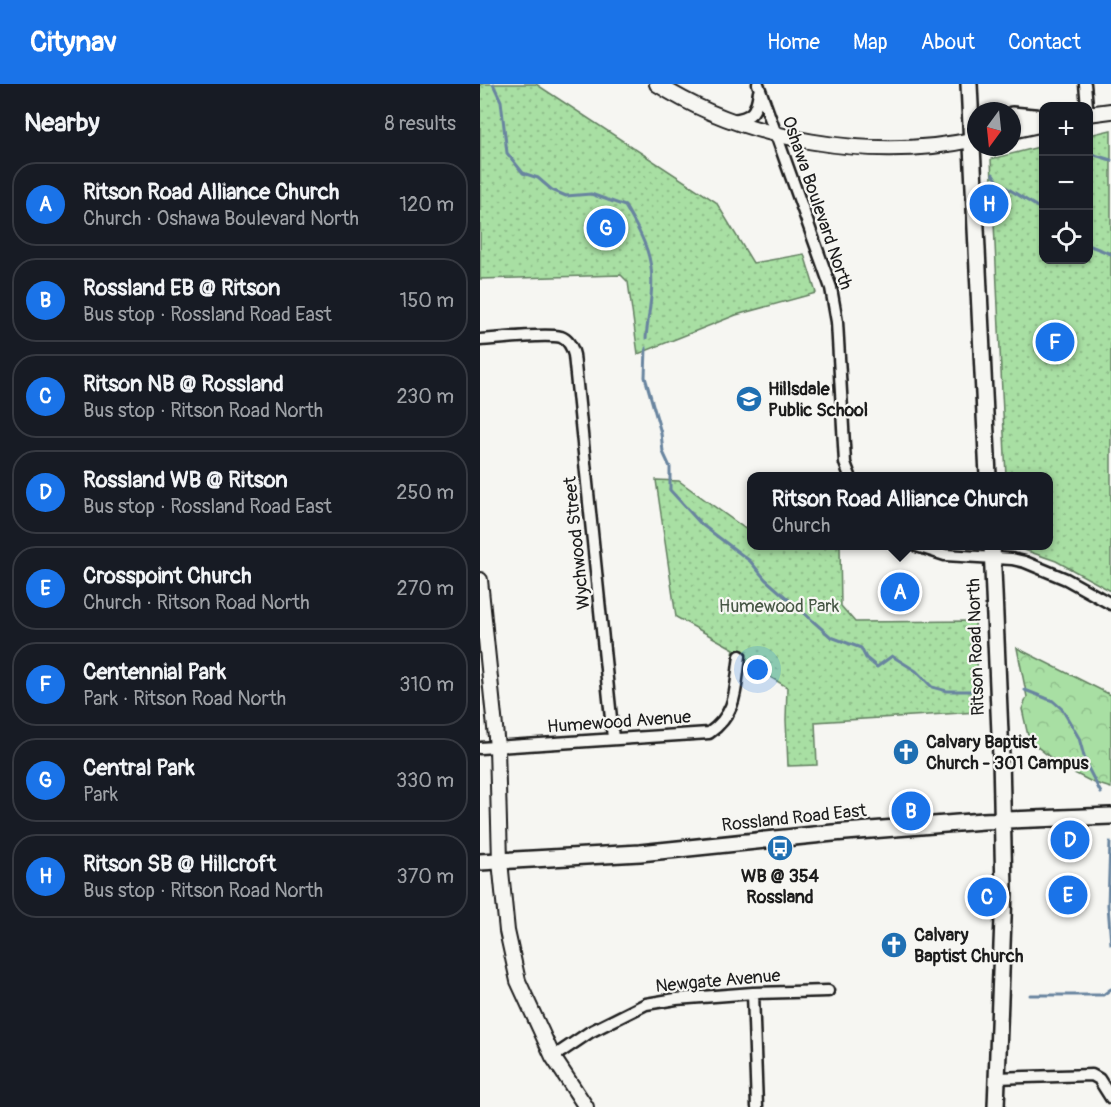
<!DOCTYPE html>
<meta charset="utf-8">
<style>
:root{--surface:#171b24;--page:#242831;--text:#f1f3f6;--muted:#9ea1a6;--line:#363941;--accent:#1a73e8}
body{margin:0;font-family:Pangolin,sans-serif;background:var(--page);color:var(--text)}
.controls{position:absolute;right:18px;top:18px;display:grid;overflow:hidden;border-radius:12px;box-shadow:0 2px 4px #0004}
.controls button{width:54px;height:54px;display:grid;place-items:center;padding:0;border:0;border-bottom:2px solid var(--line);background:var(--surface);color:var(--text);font:30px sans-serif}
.compass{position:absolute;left:487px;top:18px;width:54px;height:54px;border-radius:50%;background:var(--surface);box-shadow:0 2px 4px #0004;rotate:195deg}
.you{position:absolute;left:278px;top:586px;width:21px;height:21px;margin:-15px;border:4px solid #fff;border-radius:50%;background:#1a73e8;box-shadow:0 0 0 9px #1a73e833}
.badge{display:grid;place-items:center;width:39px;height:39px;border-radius:50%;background:var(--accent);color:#fff;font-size:20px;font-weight:700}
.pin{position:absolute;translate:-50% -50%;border:3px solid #fff;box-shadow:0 2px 6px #0006}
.popup{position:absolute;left:267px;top:388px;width:306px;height:78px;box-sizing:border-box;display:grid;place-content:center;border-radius:12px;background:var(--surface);filter:drop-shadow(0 2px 4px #0005);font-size:20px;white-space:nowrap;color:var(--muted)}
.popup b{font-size:22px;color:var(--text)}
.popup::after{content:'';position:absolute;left:50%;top:100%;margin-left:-12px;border:12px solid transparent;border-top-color:var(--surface)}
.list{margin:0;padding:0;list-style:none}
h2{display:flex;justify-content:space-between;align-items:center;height:78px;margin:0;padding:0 24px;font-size:26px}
h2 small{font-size:20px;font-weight:400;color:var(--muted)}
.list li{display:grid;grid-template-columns:39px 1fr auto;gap:18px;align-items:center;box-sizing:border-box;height:84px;margin:0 12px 12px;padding:0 12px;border:2px solid var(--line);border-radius:24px}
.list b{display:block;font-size:22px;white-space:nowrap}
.list p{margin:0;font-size:20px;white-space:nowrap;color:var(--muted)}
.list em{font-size:20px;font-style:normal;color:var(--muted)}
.icon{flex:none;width:33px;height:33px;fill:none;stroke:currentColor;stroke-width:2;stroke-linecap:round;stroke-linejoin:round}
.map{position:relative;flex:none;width:631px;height:1023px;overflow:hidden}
header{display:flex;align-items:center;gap:36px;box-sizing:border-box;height:84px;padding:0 30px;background:var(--accent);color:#fff}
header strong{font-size:28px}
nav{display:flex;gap:33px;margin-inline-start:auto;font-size:21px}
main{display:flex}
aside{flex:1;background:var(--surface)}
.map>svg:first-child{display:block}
</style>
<header>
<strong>Citynav</strong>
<nav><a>Home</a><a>Map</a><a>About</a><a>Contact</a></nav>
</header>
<main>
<aside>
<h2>Nearby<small>8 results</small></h2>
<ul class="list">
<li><span class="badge">A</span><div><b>Ritson Road Alliance Church</b><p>Church · Oshawa Boulevard North</p></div><em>120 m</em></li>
<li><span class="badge">B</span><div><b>Rossland EB @ Ritson</b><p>Bus stop · Rossland Road East</p></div><em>150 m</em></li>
<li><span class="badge">C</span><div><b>Ritson NB @ Rossland</b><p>Bus stop · Ritson Road North</p></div><em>230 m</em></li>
<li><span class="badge">D</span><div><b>Rossland WB @ Ritson</b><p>Bus stop · Rossland Road East</p></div><em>250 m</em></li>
<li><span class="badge">E</span><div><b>Crosspoint Church</b><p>Church · Ritson Road North</p></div><em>270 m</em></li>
<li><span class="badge">F</span><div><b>Centennial Park</b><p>Park · Ritson Road North</p></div><em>310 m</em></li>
<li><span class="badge">G</span><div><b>Central Park</b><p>Park</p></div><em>330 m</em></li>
<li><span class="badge">H</span><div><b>Ritson SB @ Hillcroft</b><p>Bus stop · Ritson Road North</p></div><em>370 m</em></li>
</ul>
</aside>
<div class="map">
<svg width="631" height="1023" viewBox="0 0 631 1023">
<defs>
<pattern id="forest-crowns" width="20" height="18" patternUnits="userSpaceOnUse" patternTransform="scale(1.5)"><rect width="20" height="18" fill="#a8dfa3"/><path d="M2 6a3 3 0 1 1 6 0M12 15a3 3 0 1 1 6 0" fill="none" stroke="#90bf8c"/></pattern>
<pattern id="park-dots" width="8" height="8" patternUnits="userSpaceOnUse" patternTransform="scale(1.5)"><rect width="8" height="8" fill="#a8dfa3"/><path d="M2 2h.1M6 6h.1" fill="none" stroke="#90bf8c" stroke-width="1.8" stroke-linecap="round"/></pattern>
</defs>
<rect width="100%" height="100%" fill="#f6f6f2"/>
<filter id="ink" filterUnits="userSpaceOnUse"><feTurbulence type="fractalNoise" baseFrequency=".0167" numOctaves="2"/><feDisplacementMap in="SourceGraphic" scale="12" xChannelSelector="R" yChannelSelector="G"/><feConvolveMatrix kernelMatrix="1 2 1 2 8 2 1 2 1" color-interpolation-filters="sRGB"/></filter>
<g filter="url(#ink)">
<!-- forest -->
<path fill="url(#forest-crowns)" stroke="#627e60" stroke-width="1.5" d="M537,564L631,611V704L612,698L581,682L549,656L542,625L547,613Z"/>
<!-- park -->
<path fill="url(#park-dots)" stroke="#627e60" stroke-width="1.5" d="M0,0H56L236,118L273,179L324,170L336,209L256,231L158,270L148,198L141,191L0,195Z
M631,46V507L576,477L533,462H568V392H526L511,75L563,62L564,176H608L609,51Z
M176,396L199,397L271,449L272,462H360L361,522L375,538L495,537L499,617L497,628L335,638L337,681L308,682L306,636L307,603L253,571L254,565L196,533Z"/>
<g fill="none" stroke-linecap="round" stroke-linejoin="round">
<!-- stream -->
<path stroke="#68849f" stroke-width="3" d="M13,0L21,17L27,69L43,89L58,94L72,106L86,112L111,110L145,122C156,141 168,161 171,183C174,207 168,231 166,254
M608,69L631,76
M513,90L519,99L564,127
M608,161L631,170
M166,264L165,293L181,349L183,368L190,383V406L221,440L270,477L285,495L351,553L381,564L386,574L397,583L412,572L436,587L452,603L467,607H491
M545,606L573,617L582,625L599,654L606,680L621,709
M630,758L628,821L631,860
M550,911H623L631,905"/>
<defs>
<path id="minor" d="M278,0L351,204L357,238L365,379L370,392
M605,0L607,22
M252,36C273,34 276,27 279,8
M0,256C19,255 64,249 81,253C89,256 92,263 94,271L133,654
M437,462L465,471L532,475L545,478L586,495L631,520
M0,664L229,649C258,629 255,604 260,572
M273,909L277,1023
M73,973L110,948L166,920L196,915L273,909L348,907
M517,994L612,991L619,995L631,1014"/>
<path id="tertiary" d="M177,0C266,57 393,78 496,55
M608,30L631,27
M532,47L564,40
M0,496L17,663L20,777L27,847L38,897L73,973L106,1023"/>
<path id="secondary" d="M489,0L508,392
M532,31L564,34
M512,462L521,673L524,807L516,1023
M0,778L160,769L353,749L503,737L631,732"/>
</defs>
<!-- minor casing -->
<use href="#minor" stroke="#1c1c1c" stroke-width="15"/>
<!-- tertiary casing -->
<use href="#tertiary" stroke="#1c1c1c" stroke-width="18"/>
<!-- secondary casing -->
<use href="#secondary" stroke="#1c1c1c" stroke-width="20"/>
<!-- minor -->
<use href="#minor" stroke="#f6f6f2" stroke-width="10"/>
<!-- tertiary -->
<use href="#tertiary" stroke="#f6f6f2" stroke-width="14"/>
<!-- secondary -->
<use href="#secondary" stroke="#f6f6f2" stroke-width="15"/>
</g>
</g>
<!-- icons -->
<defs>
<symbol id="school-disc" viewBox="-11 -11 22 22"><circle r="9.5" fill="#1f6fb2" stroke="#f6f6f2"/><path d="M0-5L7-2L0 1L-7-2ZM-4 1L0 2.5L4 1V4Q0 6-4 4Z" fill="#fff"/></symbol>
<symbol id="church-disc" viewBox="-11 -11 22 22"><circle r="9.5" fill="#1f6fb2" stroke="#f6f6f2"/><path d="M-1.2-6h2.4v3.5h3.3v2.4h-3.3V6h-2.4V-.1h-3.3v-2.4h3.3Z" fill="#fff"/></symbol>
<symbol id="bus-disc" viewBox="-11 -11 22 22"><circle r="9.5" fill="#1f6fb2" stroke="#f6f6f2"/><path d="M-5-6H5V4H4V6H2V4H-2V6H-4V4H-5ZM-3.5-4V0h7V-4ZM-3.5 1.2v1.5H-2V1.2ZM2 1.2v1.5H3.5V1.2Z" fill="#fff"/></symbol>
</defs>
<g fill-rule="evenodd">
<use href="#school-disc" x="254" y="300" width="30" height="30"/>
<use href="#church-disc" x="411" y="653" width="30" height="30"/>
<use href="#bus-disc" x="285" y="749" width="30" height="30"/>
<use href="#church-disc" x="399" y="846" width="30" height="30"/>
</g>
<g text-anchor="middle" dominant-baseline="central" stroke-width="4.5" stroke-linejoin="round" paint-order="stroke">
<!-- street labels -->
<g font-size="18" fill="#1c1c1c" stroke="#f6f6f2">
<text transform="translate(337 119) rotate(71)">Oshawa Boulevard North</text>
<text transform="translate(97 459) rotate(-96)">Wychwood Street</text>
<text transform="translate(496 563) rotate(-92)">Ritson Road North</text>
<text transform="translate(139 638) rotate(-4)">Humewood Avenue</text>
<text transform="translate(314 734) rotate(-6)">Rossland Road East</text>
<text transform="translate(238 897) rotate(-5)">Newgate Avenue</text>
</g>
<!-- poi labels -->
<g font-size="18" font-weight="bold" fill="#1c1c1c" stroke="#f6f6f2" text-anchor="start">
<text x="288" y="305">Hillsdale<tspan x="288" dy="21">Public School</tspan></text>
<text x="446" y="658">Calvary Baptist<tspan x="446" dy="21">Church - 301 Campus</tspan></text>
<text x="300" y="792" text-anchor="middle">WB @ 354<tspan x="300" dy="21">Rossland</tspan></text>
<text x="434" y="851">Calvary<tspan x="434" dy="21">Baptist Church</tspan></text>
</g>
<!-- park labels -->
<g font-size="18" fill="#465644" stroke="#f6f6f2">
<text x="299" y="522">Humewood Park</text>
</g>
</g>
</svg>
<div class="controls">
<button>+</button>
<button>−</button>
<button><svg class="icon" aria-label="locate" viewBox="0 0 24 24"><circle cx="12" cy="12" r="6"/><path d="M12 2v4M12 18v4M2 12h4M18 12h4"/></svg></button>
</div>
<svg class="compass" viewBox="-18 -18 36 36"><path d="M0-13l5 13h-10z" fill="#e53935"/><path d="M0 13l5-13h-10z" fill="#9ea1a6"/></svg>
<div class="you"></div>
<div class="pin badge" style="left:420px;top:508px">A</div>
<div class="popup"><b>Ritson Road Alliance Church</b>Church</div>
<div class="pin badge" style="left:431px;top:727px">B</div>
<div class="pin badge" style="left:507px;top:813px">C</div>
<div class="pin badge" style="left:590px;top:756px">D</div>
<div class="pin badge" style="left:588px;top:811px">E</div>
<div class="pin badge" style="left:575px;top:258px">F</div>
<div class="pin badge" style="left:126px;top:144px">G</div>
<div class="pin badge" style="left:509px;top:120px">H</div>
</div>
</main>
